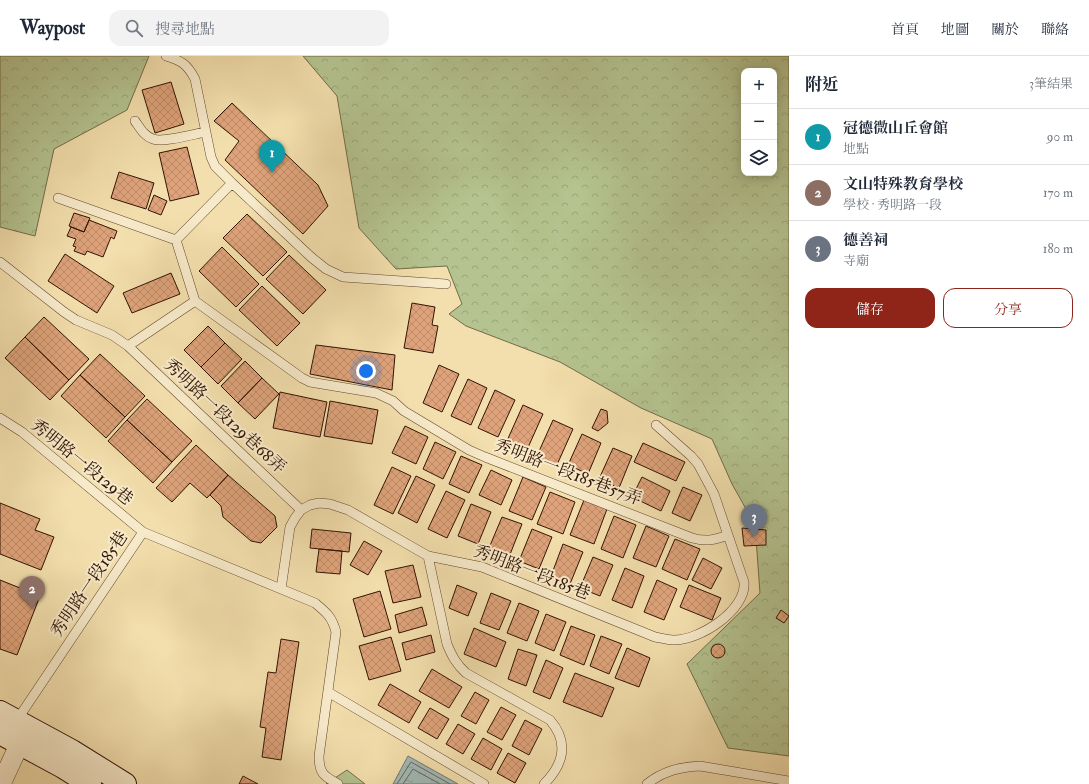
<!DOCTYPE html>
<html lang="zh-TW">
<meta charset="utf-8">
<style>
:root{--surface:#fff;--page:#f2f2f3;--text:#1f2937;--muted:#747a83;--line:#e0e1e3;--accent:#8f2418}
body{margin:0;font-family:"IM FELL Double Pica","Noto Serif TC",serif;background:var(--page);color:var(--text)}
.controls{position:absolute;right:12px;top:12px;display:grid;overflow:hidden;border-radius:8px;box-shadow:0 2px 10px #0003}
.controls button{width:36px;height:36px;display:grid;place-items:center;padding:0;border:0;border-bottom:1px solid var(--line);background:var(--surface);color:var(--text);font:20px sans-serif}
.you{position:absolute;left:366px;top:315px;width:14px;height:14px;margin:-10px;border:3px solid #fff;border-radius:50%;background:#1a73e8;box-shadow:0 0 0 6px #1a73e833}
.badge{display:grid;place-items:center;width:26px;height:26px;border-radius:50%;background:var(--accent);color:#fff;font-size:13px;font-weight:700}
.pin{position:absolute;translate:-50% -33px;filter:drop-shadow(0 1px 2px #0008)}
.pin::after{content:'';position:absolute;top:21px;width:14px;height:12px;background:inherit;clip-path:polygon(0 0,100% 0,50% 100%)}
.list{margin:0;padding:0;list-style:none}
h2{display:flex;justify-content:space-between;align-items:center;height:52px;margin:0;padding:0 16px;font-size:17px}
h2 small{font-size:13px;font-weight:400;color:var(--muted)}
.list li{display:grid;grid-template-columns:26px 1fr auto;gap:12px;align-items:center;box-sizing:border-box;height:56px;padding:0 16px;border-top:1px solid var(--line)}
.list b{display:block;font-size:15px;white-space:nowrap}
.list p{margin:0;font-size:13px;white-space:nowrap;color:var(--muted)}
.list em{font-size:13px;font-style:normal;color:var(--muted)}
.actions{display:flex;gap:8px;padding:12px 16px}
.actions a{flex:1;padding:9px 0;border:1px solid var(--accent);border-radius:12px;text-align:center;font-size:14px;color:var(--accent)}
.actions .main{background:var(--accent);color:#fff}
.icon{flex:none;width:22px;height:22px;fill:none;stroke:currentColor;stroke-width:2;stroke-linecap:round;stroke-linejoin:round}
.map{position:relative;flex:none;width:789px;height:728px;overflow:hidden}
header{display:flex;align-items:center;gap:24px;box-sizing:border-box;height:56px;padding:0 20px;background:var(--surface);border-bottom:1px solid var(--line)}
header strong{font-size:19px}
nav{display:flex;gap:22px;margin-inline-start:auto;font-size:14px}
.search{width:280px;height:36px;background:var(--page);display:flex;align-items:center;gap:10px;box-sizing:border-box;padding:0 14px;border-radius:12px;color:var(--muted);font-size:15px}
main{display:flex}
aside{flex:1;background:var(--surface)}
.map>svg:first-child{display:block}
</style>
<header>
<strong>Waypost</strong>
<div class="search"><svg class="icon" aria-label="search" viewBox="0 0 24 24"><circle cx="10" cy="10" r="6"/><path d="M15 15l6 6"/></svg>搜尋地點</div>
<nav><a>首頁</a><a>地圖</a><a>關於</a><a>聯絡</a></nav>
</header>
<main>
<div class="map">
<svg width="789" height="728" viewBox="0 0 789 728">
<defs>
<pattern id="forest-crowns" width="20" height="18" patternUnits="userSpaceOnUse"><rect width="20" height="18" fill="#b4c38f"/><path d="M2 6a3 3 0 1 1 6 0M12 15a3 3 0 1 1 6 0" fill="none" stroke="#9ba77a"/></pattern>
<pattern id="water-ripples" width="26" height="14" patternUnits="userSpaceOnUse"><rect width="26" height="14" fill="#a1bab6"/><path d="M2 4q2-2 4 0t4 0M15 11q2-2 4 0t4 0" fill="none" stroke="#8b9f9b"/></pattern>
<pattern id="building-cross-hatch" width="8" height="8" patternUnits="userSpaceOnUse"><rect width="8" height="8" fill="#dea37a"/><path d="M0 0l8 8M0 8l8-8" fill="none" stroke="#bf8b68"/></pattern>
</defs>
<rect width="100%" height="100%" fill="#f3dfad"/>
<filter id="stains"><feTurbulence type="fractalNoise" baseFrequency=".005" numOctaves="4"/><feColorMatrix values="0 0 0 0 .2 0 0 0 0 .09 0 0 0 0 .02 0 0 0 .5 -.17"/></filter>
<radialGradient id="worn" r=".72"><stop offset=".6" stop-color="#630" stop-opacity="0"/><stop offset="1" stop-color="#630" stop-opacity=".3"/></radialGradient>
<!-- green -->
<path fill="#b4c38f" stroke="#736b49" d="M347,714L365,728H326Z"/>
<!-- forest -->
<path fill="url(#forest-crowns)" stroke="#736b49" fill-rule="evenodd" d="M0,0H149L127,54L54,93L35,180L0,171Z
M303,0H789V700L728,692L687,608L760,537L755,469L732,428L712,383L641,352L560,306L466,270L449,258L462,248L447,210L396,213L359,172L337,40ZM744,15H774V117H744Z"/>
<!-- water -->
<path fill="url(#water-ripples)" stroke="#75776e" d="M408,700L458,728H393Z"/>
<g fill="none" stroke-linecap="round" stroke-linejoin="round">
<!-- shore -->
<path stroke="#6a665c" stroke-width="1" d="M397,728L411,706L450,728
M403,728L413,713L440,728"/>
</g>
<!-- building -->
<path fill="url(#building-cross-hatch)" stroke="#321303" d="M171,26L184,68L155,77L142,34Z
M232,47L318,129L328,150L303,178L225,104L239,85L214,65Z
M187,91L199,138L170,145L159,97Z
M119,116L154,127L146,153L111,142Z
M154,139L167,145L161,159L148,154Z
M74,157L90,162L84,176L69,170Z
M247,158L287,196L263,220L223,182Z
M89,164L117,175L114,183L111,181L103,201L87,195L85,199L74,195L76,191L73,190L76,183L67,180L71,171L84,176Z
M222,191L259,228L236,251L199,215Z
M65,198L114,230L97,257L48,225Z
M289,199L326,234L303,258L266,223Z
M171,217L180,238L132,257L123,237Z
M262,230L300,267L277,290L239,254Z
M412,247L435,251L432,269L438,270L433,297L404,292Z
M44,261L89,303L69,324L25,281Z
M208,270L225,287L201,311L184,294Z
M25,281L69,324L50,344L5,302Z
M225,287L242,303L218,328L201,311Z
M316,289L395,299L392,334L310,318Z
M100,298L145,340L125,361L80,319Z
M245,305L262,322L238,347L221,330Z
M439,309L459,318L442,356L423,347Z
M80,319L125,361L106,382L61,340Z
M262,322L279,338L255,363L238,347Z
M468,323L487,332L471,369L451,360Z
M495,334L515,344L498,381L478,372Z
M280,336L327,346L320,381L273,372Z
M147,343L192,385L172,406L127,364Z
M330,345L378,354L372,388L324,380Z
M523,349L543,358L526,396L506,387Z
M601,353L607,355L608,367L598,375L592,372Z
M127,364L172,406L153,427L108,385Z
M553,364L573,373L556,411L536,402Z
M405,370L428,381L416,408L392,397Z
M582,378L601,387L588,418L568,409Z
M435,386L456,396L443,423L423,413Z
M643,387L685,406L676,425L634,406Z
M196,389L228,419L207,442L190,427L172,446L156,432Z
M613,392L632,400L619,432L599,423Z
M461,400L482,409L469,437L449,428Z
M392,411L411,420L393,458L374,449Z
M491,414L512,424L501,449L479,439Z
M228,419L275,460L277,471L261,487L251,485L223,461L221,450L210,439Z
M416,420L435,429L417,467L398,457Z
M523,421L546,431L532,464L509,455Z
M642,421L670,435L661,455L632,441Z
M683,431L702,439L690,465L672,457Z
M446,435L465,444L447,482L428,473Z
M550,436L575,446L563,478L537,468Z
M584,444L607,453L594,488L570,479Z
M0,447L40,463L35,474L54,481L41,514L0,498Z
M471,448L491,456L478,488L458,480Z
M614,460L636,469L623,502L601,493Z
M502,461L522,468L509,501L489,492Z
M646,470L669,480L656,511L633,502Z
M742,472L766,474V489L744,490Z
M312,473L351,477L349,496L310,492Z
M532,473L552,481L539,513L519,505Z
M675,483L700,493L687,524L662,513Z
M364,485L382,495L368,519L350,509Z
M563,488L583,496L570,528L551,520Z
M319,493L342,495L340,518L316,516Z
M593,501L613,509L600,540L580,532Z
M703,502L722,512L711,533L692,524Z
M413,509L421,541L393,547L385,515Z
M625,512L644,520L632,552L612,544Z
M0,524L40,540L17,599L0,593Z
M657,524L677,533L664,564L644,556Z
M457,529L477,537L468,560L449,552Z
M689,529L721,542L712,564L680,551Z
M380,535L391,573L364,581L353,543Z
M491,537L511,545L499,574L480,567Z
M519,547L539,555L527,585L507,577Z
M422,551L427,569L399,577L395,559Z
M781,554L789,560L784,567L776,562Z
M546,558L566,566L554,595L535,587Z
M571,570L595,579L584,609L560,599Z
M474,572L506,586L496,611L464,598Z
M431,579L435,596L406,604L402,587Z
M601,580L622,588L609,618L590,610Z
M391,581L401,615L369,624L359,590Z
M281,583L299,586L281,704L262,701L266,672L260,671L268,616L276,617Z
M711 595a7 7 0 1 1 14 0a7 7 0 1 1-14 0Z
M627,592L650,602L639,631L615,622Z
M518,593L537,599L526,630L508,623Z
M546,604L563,612L550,643L533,636Z
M432,613L462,631L449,652L419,635Z
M575,617L614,632L602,661L563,646Z
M390,628L421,646L409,667L378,649Z
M475,636L489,644L476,668L461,660Z
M501,651L516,659L502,684L487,676Z
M430,652L449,663L437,683L418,672Z
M525,664L542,673L529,699L512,690Z
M458,668L475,678L463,698L446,688Z
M483,682L502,693L491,714L471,703Z
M508,697L526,707L515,727L497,717Z
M243,720L258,728H239Z"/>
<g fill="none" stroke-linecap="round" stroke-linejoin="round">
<defs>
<path id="service" d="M135,65C140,72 144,80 153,83C163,87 194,78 206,76
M232,127L311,201L326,213L343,221L446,228
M58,142L176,184
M0,206L64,256L76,264L112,279L128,290L301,454
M195,245L302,322L310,326L376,337L393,345L404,355L469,394L485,401L692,482C707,486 714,484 728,479
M128,290L195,245L176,184L232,127L215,110L211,101L195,23C187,8 182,5 166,0
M0,362L22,376L143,476L315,547C327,557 332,561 336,576L319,700C319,718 324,720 338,728
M428,500L447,588C452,600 456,608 466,617L550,664C569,686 564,708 544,728
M281,533L290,471L295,462L301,454L310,449L319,447L330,448L348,454L428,500L482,511L655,581C661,582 667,584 673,584C699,585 747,554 744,526L714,438L698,408L691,400L656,369
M328,636L484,728
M17,664L143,476
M647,728C663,715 680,711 700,710L789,725"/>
<path id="minor" d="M1,728L20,687"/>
<path id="secondary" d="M0,656L72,695L125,728
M0,677L63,711L90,728"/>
</defs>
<!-- service casing -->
<use href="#service" stroke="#62462e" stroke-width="10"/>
<!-- minor casing -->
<use href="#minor" stroke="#62462e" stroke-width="20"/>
<!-- secondary casing -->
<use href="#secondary" stroke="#321303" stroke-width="24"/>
<!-- service -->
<use href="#service" stroke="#f7eaca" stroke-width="9"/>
<!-- minor -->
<use href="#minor" stroke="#f7eaca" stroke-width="19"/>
<!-- secondary -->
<use href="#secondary" stroke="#f7eaca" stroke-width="22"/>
</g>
<g text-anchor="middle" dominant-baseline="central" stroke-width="4" stroke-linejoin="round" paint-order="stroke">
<!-- street labels -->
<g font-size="17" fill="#321303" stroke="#f7eaca">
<text transform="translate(225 360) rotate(43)">秀明路一段129巷68弄</text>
<text transform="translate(82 406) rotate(39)">秀明路一段129巷</text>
<text transform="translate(568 416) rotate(21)">秀明路一段185巷57弄</text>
<text transform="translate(532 516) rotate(21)">秀明路一段185巷</text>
<text transform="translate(89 528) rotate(-56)">秀明路一段185巷</text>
</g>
</g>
<rect width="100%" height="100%" filter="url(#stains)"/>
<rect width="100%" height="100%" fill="url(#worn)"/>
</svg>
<div class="controls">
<button>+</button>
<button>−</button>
<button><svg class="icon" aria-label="layers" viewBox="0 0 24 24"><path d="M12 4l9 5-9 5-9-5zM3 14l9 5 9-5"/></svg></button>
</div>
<div class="you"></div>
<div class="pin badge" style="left:272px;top:117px;background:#0f9aa8">1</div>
<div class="pin badge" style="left:32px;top:553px;background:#8d6e63">2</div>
<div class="pin badge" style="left:754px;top:481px;background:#6b7280">3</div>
</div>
<aside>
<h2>附近<small>3筆結果</small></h2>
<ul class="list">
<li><span class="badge" style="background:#0f9aa8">1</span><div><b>冠德微山丘會館</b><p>地點</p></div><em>90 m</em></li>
<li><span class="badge" style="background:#8d6e63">2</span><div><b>文山特殊教育學校</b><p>學校 · 秀明路一段</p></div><em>170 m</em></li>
<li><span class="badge" style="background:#6b7280">3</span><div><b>德善祠</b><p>寺廟</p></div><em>180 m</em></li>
</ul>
<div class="actions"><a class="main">儲存</a><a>分享</a></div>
</aside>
</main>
